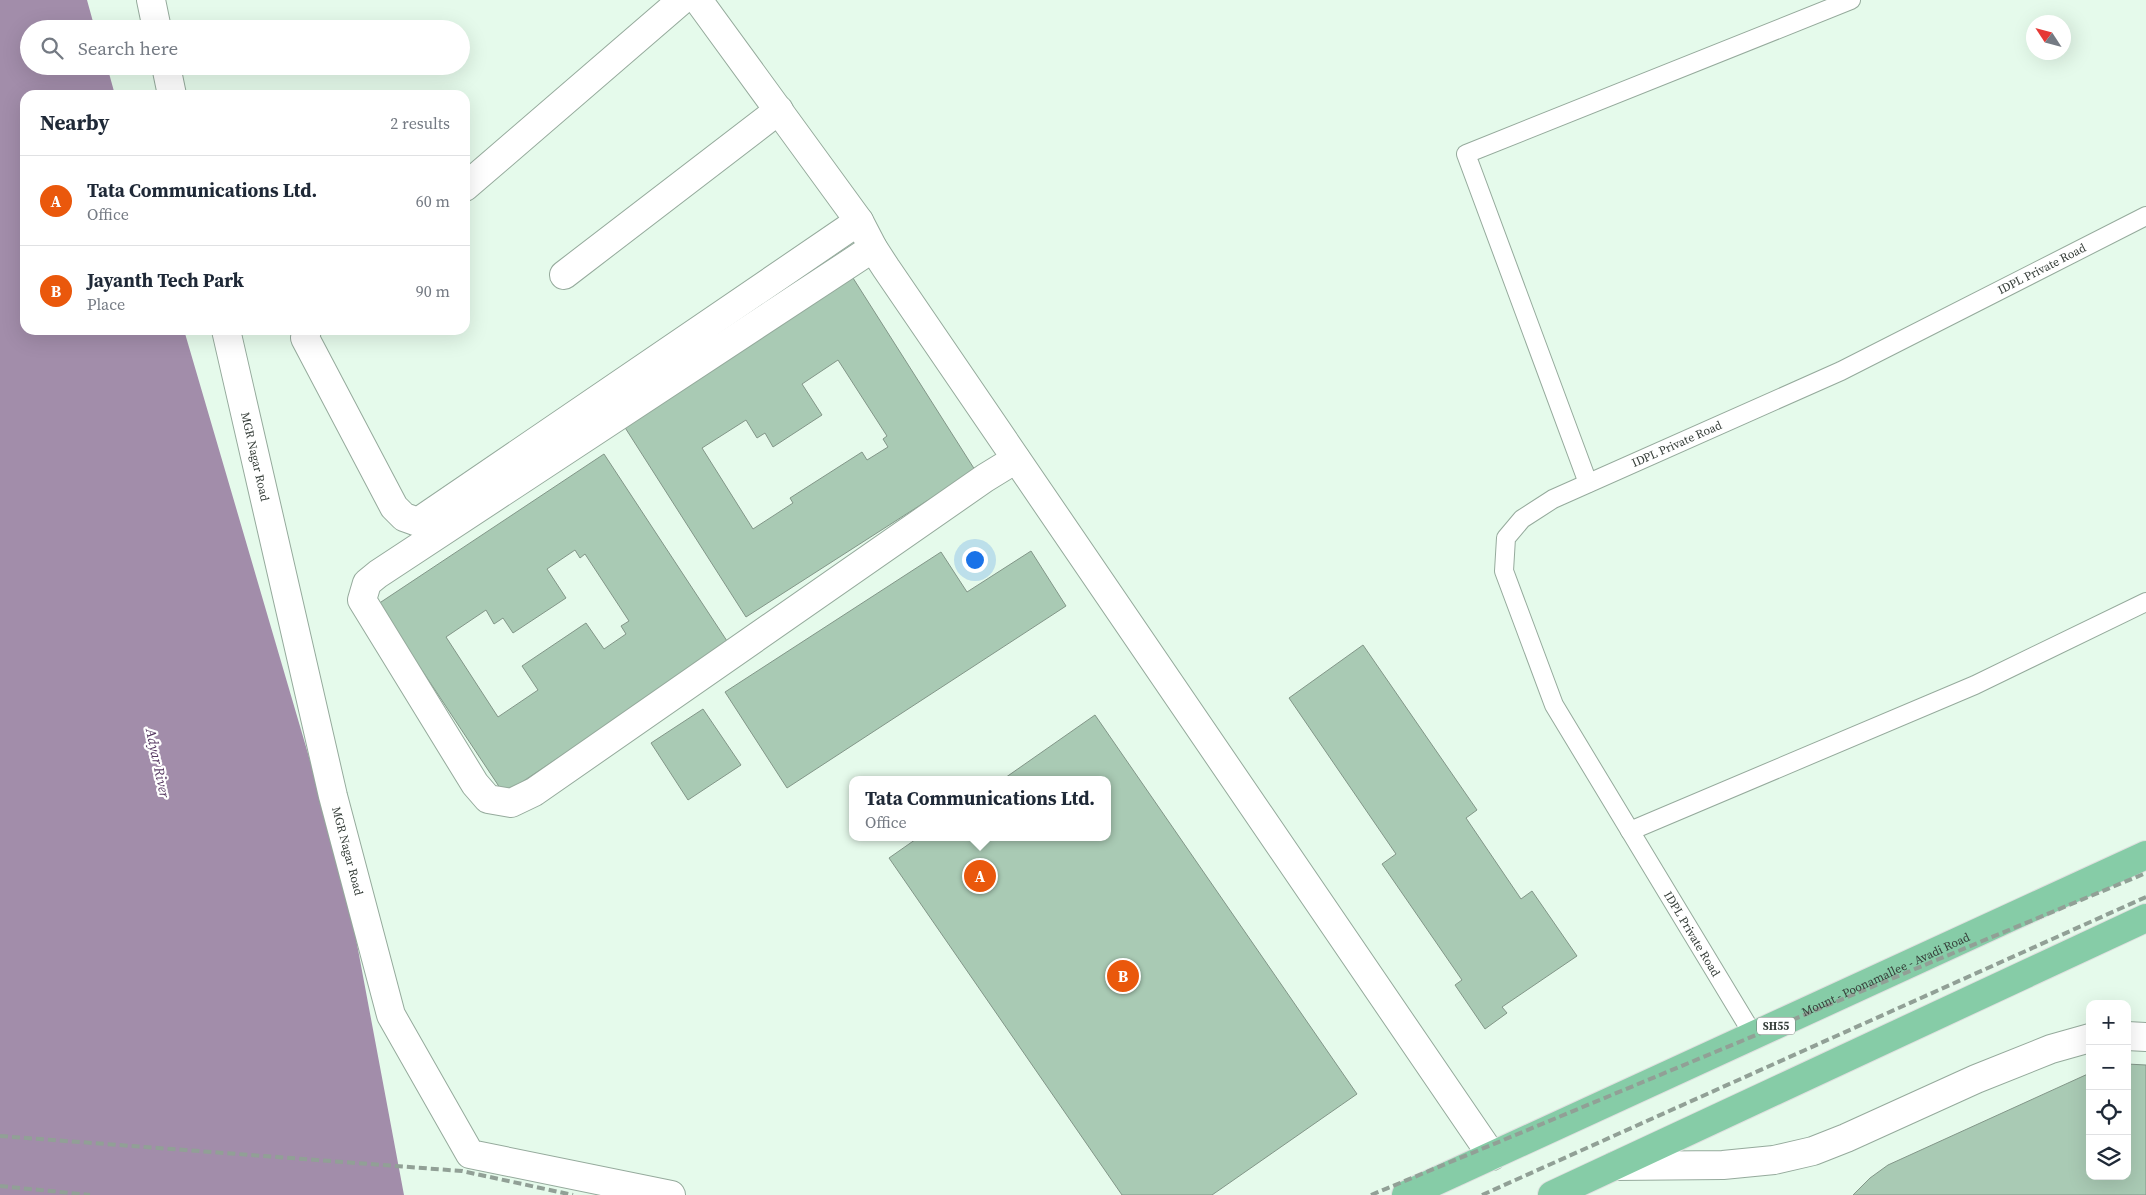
<!DOCTYPE html>
<meta charset="utf-8">
<style>
:root{--surface:#fff;--page:#f6f6f7;--text:#1f2937;--muted:#747a83;--line:#e0e1e3;--accent:#ea580c}
body{margin:0;font-family:"Source Serif 4",serif;background:var(--page);color:var(--text)}
.controls{position:absolute;right:15px;bottom:15px;display:grid;overflow:hidden;border-radius:10px;box-shadow:0 5px 20px #0002}
.controls button{width:45px;height:45px;display:grid;place-items:center;padding:0;border:0;border-bottom:1px solid var(--line);background:var(--surface);color:var(--text);font:25px sans-serif}
.compass{position:absolute;left:2026px;top:15px;width:45px;height:45px;border-radius:50%;background:var(--surface);box-shadow:0 5px 20px #0002;rotate:306deg}
.you{position:absolute;left:974px;top:559px;width:18px;height:18px;margin:-12px;border:4px solid #fff;border-radius:50%;background:#1a73e8;box-shadow:0 0 0 8px #1a73e833}
.badge{display:grid;place-items:center;width:32px;height:32px;border-radius:50%;background:var(--accent);color:#fff;font-size:16px;font-weight:700}
.pin{position:absolute;translate:-50% -50%;border:2px solid #fff;box-shadow:0 1px 5px #0006}
.popup{position:absolute;left:849px;top:776px;width:262px;height:65px;box-sizing:border-box;display:grid;place-content:center;border-radius:10px;background:var(--surface);filter:drop-shadow(0 1px 4px #0005);font-size:16px;white-space:nowrap;color:var(--muted)}
.popup b{font-size:19px;color:var(--text)}
.popup::after{content:'';position:absolute;left:50%;top:100%;margin-left:-10px;border:10px solid transparent;border-top-color:var(--surface)}
.list{margin:0;padding:0;list-style:none}
h2{display:flex;justify-content:space-between;align-items:center;height:65px;margin:0;padding:0 20px;font-size:21px}
h2 small{font-size:16px;font-weight:400;color:var(--muted)}
.list li{display:grid;grid-template-columns:32px 1fr auto;gap:15px;align-items:center;box-sizing:border-box;height:90px;padding:0 20px;border-top:1px solid var(--line)}
.list b{display:block;font-size:19px;white-space:nowrap}
.list p{margin:0;font-size:16px;white-space:nowrap;color:var(--muted)}
.list em{font-size:16px;font-style:normal;color:var(--muted)}
.icon{flex:none;width:28px;height:28px;fill:none;stroke:currentColor;stroke-width:2;stroke-linecap:round;stroke-linejoin:round}
.map{position:relative;flex:none;width:2146px;height:1195px;overflow:hidden}
.search{position:absolute;background:var(--surface);box-shadow:0 5px 20px #0002;left:20px;top:20px;width:450px;height:55px;display:flex;align-items:center;gap:12px;box-sizing:border-box;padding:0 18px;border-radius:28px;color:var(--muted);font-size:19px}
.panel{position:absolute;background:var(--surface);box-shadow:0 5px 20px #0002;left:20px;top:90px;width:450px;height:245px;border-radius:15px}
.map>svg:first-child{display:block}
</style>
<div class="map">
<svg width="2146" height="1195" viewBox="0 0 2146 1195">
<rect width="100%" height="100%" fill="#e5faeb"/>
<!-- water -->
<path fill="#a28daa" d="M0,0H87L95,29H29V66H107L115,95H25V330H184L345,880L404,1195H0Z"/>
<!-- building -->
<path fill="#a9cab4" stroke="#829688" fill-rule="evenodd" d="M853,278L975,470L746,617L624,426ZM838,360L887,436L883,439L888,447L867,460L862,452L790,498L793,503L753,529L702,448L746,420L757,438L765,433L773,447L822,415L802,384Z
M604,454L729,644L504,794L378,604ZM575,550L580,558L585,554L629,621L621,626L626,634L604,649L586,623L522,666L538,690L498,717L446,637L486,610L494,624L503,618L513,633L566,598L547,569Z
M1031,551L1066,606L787,788L725,692L941,552L967,592Z
M1363,645L1477,810L1466,818L1521,899L1532,891L1577,956L1502,1007L1507,1013L1485,1029L1455,985L1462,980L1382,864L1396,854L1289,698Z
M703,709L741,765L688,800L651,743Z
M1095,715L1357,1094L1212,1195H1122L889,858L919,837H1108V780H1002Z
M2127,1064L2146,1065V1195H1853L1870,1178L1888,1165L2090,1073V1176H2127Z"/>
<g fill="none" stroke-linecap="round" stroke-linejoin="round">
<defs>
<g id="service">
<path d="M1588,483L1466,154L1851,0"/>
<path d="M1630,831L1975,685L2146,602"/>
<path id="s1" d="M1754,1036L1554,705L1504,571L1506,538L1522,519L1553,499L1841,371L2146,216"/>
</g>
<g id="minor">
<path d="M151,0L157,29"/>
<path d="M698,0L859,221L873,248L886,268L1492,1156"/>
<path d="M166,66L172,95"/>
<path d="M465,187L682,0"/>
<path d="M873,248L378,574L367,583L362,600L475,784L488,799L511,803L534,792L985,478L1016,459"/>
<path d="M564,275L779,110"/>
<path id="s2" d="M226,330L333,796L391,1015L470,1154L671,1195"/>
<path d="M307,330L305,338L394,507L404,517L418,522L859,221"/>
<path d="M2127,1036L2146,1037"/>
<path d="M1615,1166L1723,1165L1774,1160L1813,1151L1846,1138L1976,1079L2051,1049L2090,1038"/>
</g>
<g id="primary">
<path id="s3" d="M1406,1195L2146,855"/>
<path d="M1552,1195L2146,918"/>
</g>
</defs>
<!-- service casing -->
<use href="#service" stroke="#95aa9c" stroke-width="20"/>
<!-- minor casing -->
<use href="#minor" stroke="#95aa9c" stroke-width="30"/>
<!-- primary casing -->
<use href="#primary" stroke="#dfe0df" stroke-width="30"/>
<!-- service -->
<use href="#service" stroke="#fff" stroke-width="18"/>
<!-- minor -->
<use href="#minor" stroke="#fff" stroke-width="28"/>
<!-- primary -->
<use href="#primary" stroke="#86cca7" stroke-width="28"/>
<!-- rail -->
<path stroke="#91a096" stroke-width="4" stroke-dasharray="8 4" stroke-linecap="butt" d="M0,1136L462,1171L573,1195
M0,1186L90,1195
M1371,1195L2146,873
M1482,1195L2146,897"/>
</g>
<g text-anchor="middle" dominant-baseline="central" stroke-width="4.5" stroke-linejoin="round" paint-order="stroke">
<!-- shield labels -->
<rect fill="#fff" stroke="#727874" stroke-width="1" x="1757" y="1017.5" width="38" height="17" rx="4"/>
<g font-size="11" font-weight="bold" fill="#363e39">
<text x="1776" y="1026">SH55</text>
</g>
<!-- street labels -->
<g font-size="12" fill="#363e39" stroke="#fff">
<text stroke="none"><textPath href="#s1" startOffset="1165">IDPL Private Road</textPath></text>
<text stroke="none"><textPath href="#s1" startOffset="760">IDPL Private Road</textPath></text>
<text stroke="none"><textPath href="#s2" startOffset="130">MGR Nagar Road</textPath></text>
<text stroke="none"><textPath href="#s2" startOffset="535">MGR Nagar Road</textPath></text>
<text transform="translate(1692 934) rotate(59)">IDPL Private Road</text>
<text stroke="none"><textPath href="#s3" startOffset="528">Mount - Poonamallee - Avadi Road</textPath></text>
</g>
<!-- water labels -->
<g font-size="14" font-style="italic" fill="#563861" stroke="#fff">
<text transform="translate(158 763) rotate(78)">Adyar River</text>
</g>
</g>
</svg>
<div class="controls">
<button>+</button>
<button>−</button>
<button><svg class="icon" aria-label="locate" viewBox="0 0 24 24"><circle cx="12" cy="12" r="6"/><path d="M12 2v4M12 18v4M2 12h4M18 12h4"/></svg></button>
<button><svg class="icon" aria-label="layers" viewBox="0 0 24 24"><path d="M12 4l9 5-9 5-9-5zM3 14l9 5 9-5"/></svg></button>
</div>
<svg class="compass" viewBox="-18 -18 36 36"><path d="M0-13l5 13h-10z" fill="#e53935"/><path d="M0 13l5-13h-10z" fill="#747a83"/></svg>
<div class="you"></div>
<div class="pin badge" style="left:980px;top:876px">A</div>
<div class="popup"><b>Tata Communications Ltd.</b>Office</div>
<div class="pin badge" style="left:1123px;top:976px">B</div>
<div class="search"><svg class="icon" aria-label="search" viewBox="0 0 24 24"><circle cx="10" cy="10" r="6"/><path d="M15 15l6 6"/></svg>Search here</div>
<section class="panel">
<h2>Nearby<small>2 results</small></h2>
<ul class="list">
<li><span class="badge">A</span><div><b>Tata Communications Ltd.</b><p>Office</p></div><em>60 m</em></li>
<li><span class="badge">B</span><div><b>Jayanth Tech Park</b><p>Place</p></div><em>90 m</em></li>
</ul>
</section>
</div>
